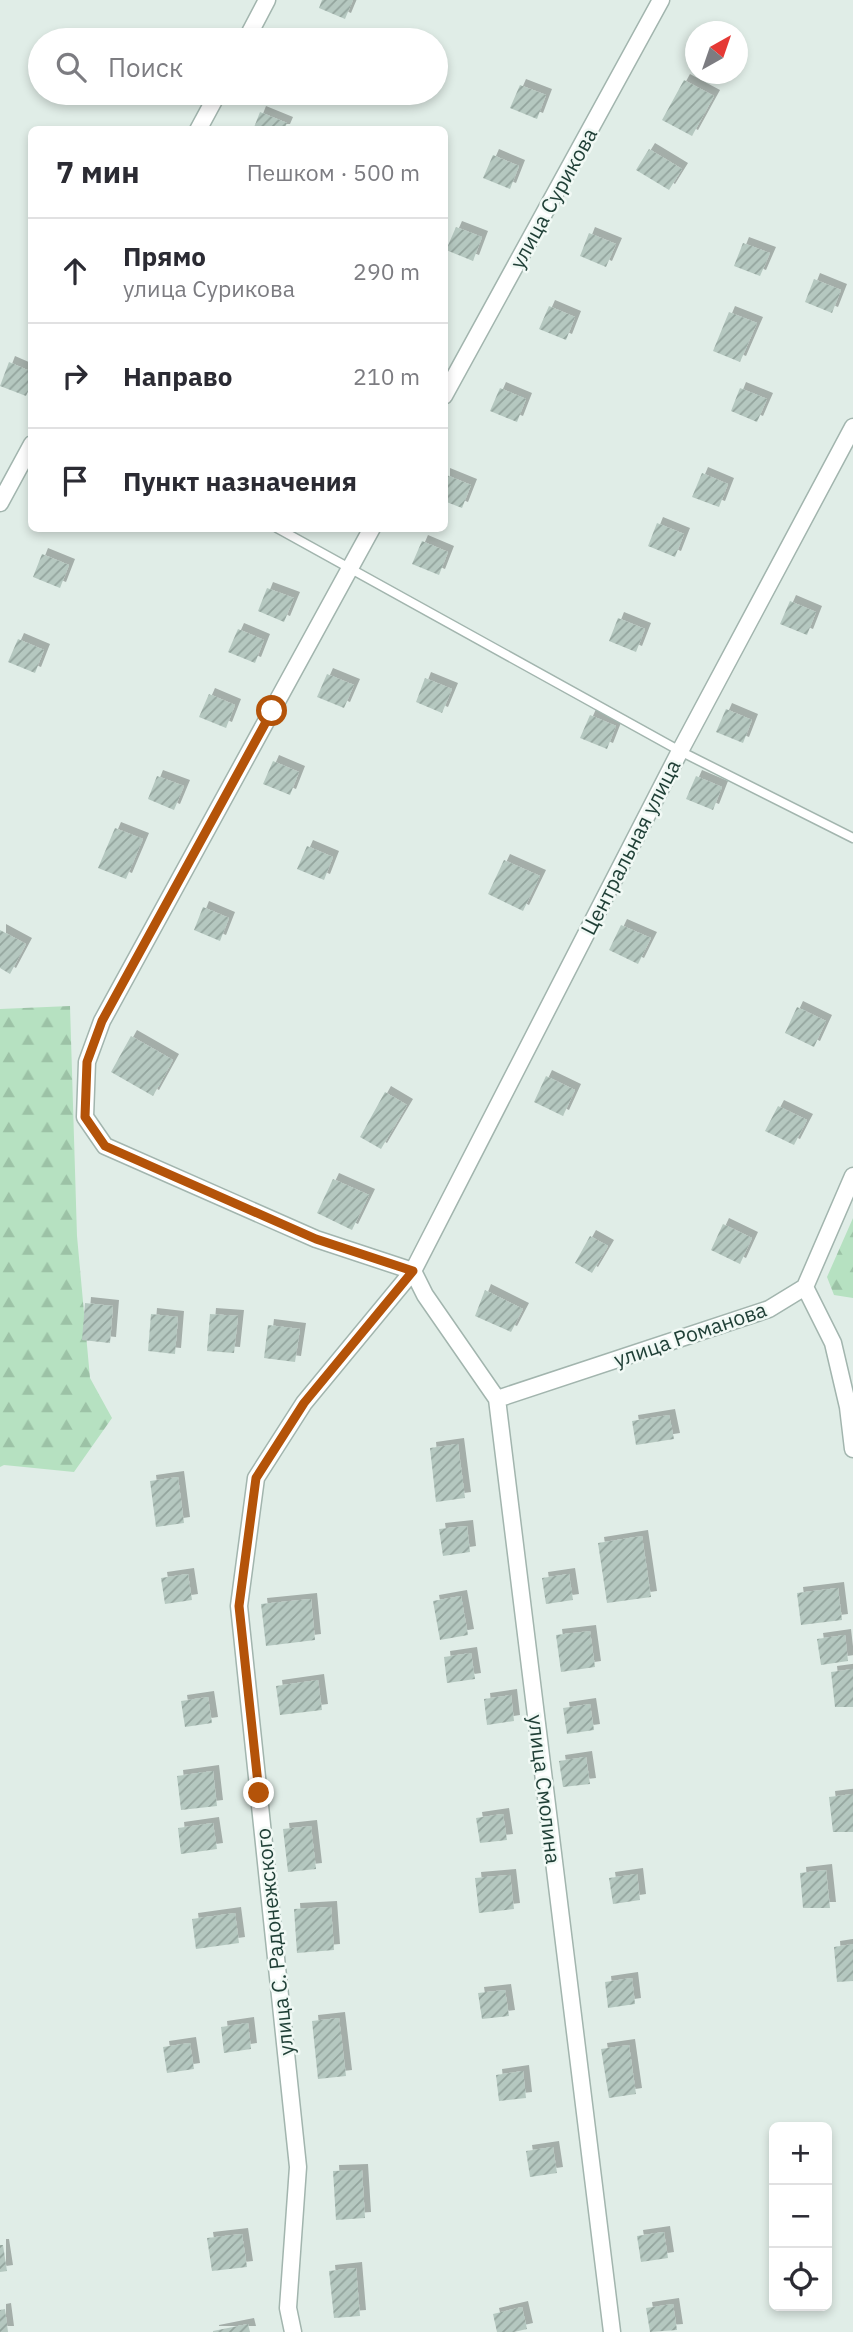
<!DOCTYPE html>
<html lang="ru">
<meta charset="utf-8">
<style>
:root{--surface:#fff;--page:#f2f2f3;--text:#2b2b33;--muted:#7c7c81;--line:#e1e1e2}
body{margin:0;font-family:"IBM Plex Sans",sans-serif;background:var(--page);color:var(--text)}
.controls{position:absolute;right:21px;bottom:21px;display:grid;overflow:hidden;border-radius:10px;box-shadow:0 4px 10px #0003}
.controls button{width:63px;height:63px;display:grid;place-items:center;padding:0;border:0;border-bottom:2px solid var(--line);background:var(--surface);color:var(--text);font:35px sans-serif}
.compass{position:absolute;left:685px;top:21px;width:63px;height:63px;border-radius:50%;background:var(--surface);box-shadow:0 4px 10px #0003;rotate:40deg}
.stop{position:absolute;width:21px;height:21px;margin:-16px;border:5px solid #b45309;border-radius:50%;background:#fff}
.stop.end{background:#b45309;border-color:#fff;box-shadow:0 2px 7px #0008}
.list{margin:0;padding:0;list-style:none}
h2{display:flex;justify-content:space-between;align-items:center;height:91px;margin:0;padding:0 28px;font-size:30px}
h2 small{font-size:23px;font-weight:400;color:var(--muted)}
.list li{display:grid;grid-template-columns:46px 1fr auto;gap:21px;align-items:center;box-sizing:border-box;height:105px;padding:0 28px;border-top:2px solid var(--line)}
.list b{display:block;font-size:26px;white-space:nowrap}
.list p{margin:0;font-size:23px;white-space:nowrap;color:var(--muted)}
.list em{font-size:23px;font-style:normal;color:var(--muted)}
.icon{flex:none;width:38px;height:38px;fill:none;stroke:currentColor;stroke-width:2;stroke-linecap:round;stroke-linejoin:round}
.map{position:relative;flex:none;width:853px;height:2332px;overflow:hidden}
.search{position:absolute;background:var(--surface);box-shadow:0 4px 10px #0003;left:28px;top:28px;width:420px;height:77px;display:flex;align-items:center;gap:18px;box-sizing:border-box;padding:0 24px;border-radius:38px;color:var(--muted);font-size:26px}
.panel{position:absolute;background:var(--surface);box-shadow:0 4px 10px #0003;left:28px;top:126px;width:420px;height:406px;border-radius:10px}
.map>svg:first-child{display:block}
</style>
<div class="map">
<svg width="853" height="2332" viewBox="0 0 853 2332">
<defs>
<pattern id="forest-firs" width="22" height="20" patternUnits="userSpaceOnUse" patternTransform="scale(1.75)"><rect width="22" height="20" fill="#b6e1c1"/><path d="M5 1l3.5 6h-7zM16 11l3.5 6h-7z" fill="#9cc2a6"/></pattern>
<pattern id="building-hatch" width="6" height="6" patternUnits="userSpaceOnUse" patternTransform="scale(1.75)"><rect width="6" height="6" fill="#b5c8c0"/><path d="M-1 1l2-2M0 6l6-6M5 7l2-2" fill="none" stroke="#93a49d"/></pattern>
<filter id="shadow"><feDropShadow dx="6" dy="-6" stdDeviation="0" flood-color="#0004"/></filter>
</defs>
<rect width="100%" height="100%" fill="#e0ede7"/>
<!-- forest -->
<path fill="url(#forest-firs)" d="M70,1006L77,1236L90,1378L112,1418L74,1472L4,1465L0,1467V1009Z
M853,1218V1298L834,1295L827,1277Z"/>
<!-- building -->
<path fill="url(#building-hatch)" filter="url(#shadow)" d="M322,0H353L345,19L319,8Z
M684,80L714,96L692,136L662,120Z
M520,85L546,95L537,119L510,108Z
M260,112L287,123L284,130H253Z
M649,149L682,169L669,190L636,170Z
M493,155L519,166L510,189L483,178Z
M456,227L482,237L473,261L446,250Z
M589,233L616,244L606,267L580,256Z
M743,243L770,253L760,276L734,266Z
M814,279L841,290L832,313L805,302Z
M549,306L575,317L566,340L539,329Z
M729,312L757,323L740,362L713,351Z
M9,362L32,372V383L26,396L0,386Z
M500,388L526,399L517,422L490,411Z
M740,388L767,399L757,422L731,411Z
M702,473L728,484L719,507L692,497Z
M444,474L471,485L462,508L444,501Z
M657,523L684,534L675,557L648,546Z
M422,541L448,552L439,575L412,564Z
M42,554L69,565L60,588L33,577Z
M267,588L294,598L284,622L258,611Z
M790,601L816,612L807,635L780,624Z
M618,618L645,629L636,652L609,641Z
M238,629L264,640L255,663L228,652Z
M18,639L44,650L35,673L8,662Z
M327,674L354,685L344,708L317,697Z
M425,678L452,689L442,713L416,702Z
M209,694L235,705L226,728L199,717Z
M726,709L752,720L743,743L716,732Z
M590,715L616,726L607,749L580,738Z
M273,761L299,772L290,795L263,784Z
M157,776L184,786L174,810L148,799Z
M696,776L722,787L713,810L686,799Z
M115,828L143,839L126,879L98,868Z
M307,846L333,857L324,880L297,869Z
M504,860L540,876L523,911L488,894Z
M203,907L229,918L220,941L194,930Z
M621,925L651,938L638,964L609,950Z
M0,930L26,944L10,974L0,968Z
M797,1007L826,1021L814,1047L785,1033Z
M131,1036L173,1060L153,1096L111,1072Z
M546,1076L575,1090L563,1116L534,1102Z
M385,1092L407,1105L381,1149L360,1137Z
M778,1106L807,1120L794,1145L765,1131Z
M333,1179L369,1195L352,1230L317,1213Z
M723,1224L752,1238L740,1264L711,1250Z
M590,1236L608,1246L592,1273L575,1263Z
M485,1290L523,1309L511,1332L475,1316Z
M85,1303L113,1306L110,1343L82,1340Z
M151,1314L178,1317L175,1354L148,1351Z
M210,1314L238,1316L234,1353L207,1351Z
M268,1325L300,1329L295,1362L264,1358Z
M669,1415L674,1439L636,1445L632,1421Z
M458,1444L465,1498L436,1502L430,1448Z
M178,1477L184,1523L156,1527L150,1481Z
M467,1526L470,1552L443,1556L439,1529Z
M642,1536L651,1597L607,1603L598,1543Z
M188,1574L192,1600L165,1604L161,1578Z
M569,1574L573,1600L546,1604L542,1578Z
M838,1588L842,1620L801,1625L797,1593Z
M461,1596L468,1635L440,1640L433,1601Z
M311,1599L315,1640L266,1646L261,1604Z
M590,1631L595,1667L561,1672L556,1635Z
M845,1635L848,1661L821,1665L817,1639Z
M471,1653L475,1679L447,1683L444,1657Z
M853,1669V1707H835L831,1672Z
M318,1680L322,1710L280,1715L276,1686Z
M511,1695L514,1721L487,1725L484,1699Z
M208,1697L212,1723L185,1727L181,1701Z
M590,1704L594,1730L567,1734L563,1708Z
M586,1757L590,1784L563,1787L559,1761Z
M213,1771L217,1806L181,1810L177,1776Z
M853,1794V1832H833L829,1797Z
M503,1814L507,1840L480,1843L476,1818Z
M213,1823L217,1849L181,1854L178,1828Z
M311,1826L316,1869L288,1872L283,1829Z
M826,1870L830,1908H803L800,1873Z
M637,1874L640,1900L613,1904L609,1878Z
M510,1875L514,1909L479,1913L475,1878Z
M331,1907L334,1950L297,1953L294,1909Z
M235,1913L239,1943L196,1949L192,1919Z
M853,1944V1981L837,1982L834,1947Z
M632,1978L635,2004L608,2008L605,1982Z
M505,1990L509,2016L482,2019L478,1993Z
M339,2018L346,2076L318,2079L312,2021Z
M248,2023L251,2049L224,2053L221,2027Z
M190,2043L194,2069L167,2073L163,2047Z
M629,2045L636,2094L609,2098L601,2049Z
M523,2071L526,2098L499,2101L496,2075Z
M553,2147L557,2173L530,2177L526,2151Z
M362,2170L365,2218L336,2220L333,2171Z
M664,2232L668,2258L641,2262L637,2236Z
M242,2234L247,2267L212,2271L207,2238Z
M0,2245H3L7,2271L0,2272Z
M356,2268L360,2316L334,2318L329,2271Z
M673,2304L677,2330L650,2332L646,2308Z
M522,2307L527,2329L514,2332H497L493,2314Z
M5,2309L8,2332H0V2310Z
M248,2324L250,2332H213V2331Z"/>
<g fill="none" stroke-linecap="round" stroke-linejoin="round">
<defs>
<path id="lane" d="M277,528L680,751L853,838"/>
<path id="street" d="M246,40L267,0
M198,130L218,93
M444,396L661,0
M0,503L32,444
M372,528L102,1021L87,1062L85,1117L105,1146L316,1239L413,1271
M413,1271L425,1295L497,1399L612,2332
M805,1287L833,1343L848,1407L853,1449
M497,1399L769,1309L805,1287L853,1176
M293,2332L288,2308L298,2167L239,1606L256,1478L304,1403L413,1271L680,751L853,427"/>
</defs>
<!-- lane casing -->
<use href="#lane" stroke="#a2b5ae" stroke-width="11"/>
<!-- street casing -->
<use href="#street" stroke="#a2b5ae" stroke-width="19"/>
<!-- lane -->
<use href="#lane" stroke="#fff" stroke-width="8"/>
<!-- street -->
<use href="#street" stroke="#fff" stroke-width="16"/>
</g>
<g fill="none" stroke-linecap="round" stroke-linejoin="round">
<!-- route -->
<path stroke="#b45309" stroke-width="9" d="M259,1793L239,1606L256,1478L304,1403L413,1271L316,1239L105,1146L85,1117L87,1062L102,1021L272,711"/>
</g>
<g text-anchor="middle" dominant-baseline="central" stroke-width="5" stroke-linejoin="round" paint-order="stroke">
<!-- street labels -->
<g font-size="21" fill="#1f3f36" stroke="#f1f9f5">
<text transform="translate(553 198) rotate(-61)">улица Сурикова</text>
<text transform="translate(630 847) rotate(-63)">Центральная улица</text>
<text transform="translate(690 1334) rotate(-19)">улица Романова</text>
<text transform="translate(545 1789) rotate(83)">улица Смолина</text>
<text transform="translate(274 1942) rotate(-96)">улица С. Радонежского</text>
</g>
</g>
</svg>
<div class="controls">
<button>+</button>
<button>−</button>
<button><svg class="icon" aria-label="locate" viewBox="0 0 24 24"><circle cx="12" cy="12" r="6"/><path d="M12 2v4M12 18v4M2 12h4M18 12h4"/></svg></button>
</div>
<svg class="compass" viewBox="-18 -18 36 36"><path d="M0-13l5 13h-10z" fill="#e53935"/><path d="M0 13l5-13h-10z" fill="#7c7c81"/></svg>
<div class="stop" style="left:272px;top:711px"></div>
<div class="stop end" style="left:259px;top:1793px"></div>
<div class="search"><svg class="icon" aria-label="search" viewBox="0 0 24 24"><circle cx="10" cy="10" r="6"/><path d="M15 15l6 6"/></svg>Поиск</div>
<section class="panel">
<h2>7 мин<small>Пешком · 500 m</small></h2>
<ul class="list">
<li><svg class="icon" aria-label="ahead" viewBox="0 0 24 24"><path d="M12 20V5M6 11l6-6 6 6"/></svg><div><b>Прямо</b><p>улица Сурикова</p></div><em>290 m</em></li>
<li><svg class="icon" aria-label="right" viewBox="0 0 24 24"><path d="M7 20v-9h11M14 6l5 5-5 5"/></svg><div><b>Направо</b></div><em>210 m</em></li>
<li><svg class="icon" aria-label="arrive" viewBox="0 0 24 24"><path d="M6 21V4h12l-3 4 3 4H6"/></svg><div><b>Пункт назначения</b></div></li>
</ul>
</section>
</div>
